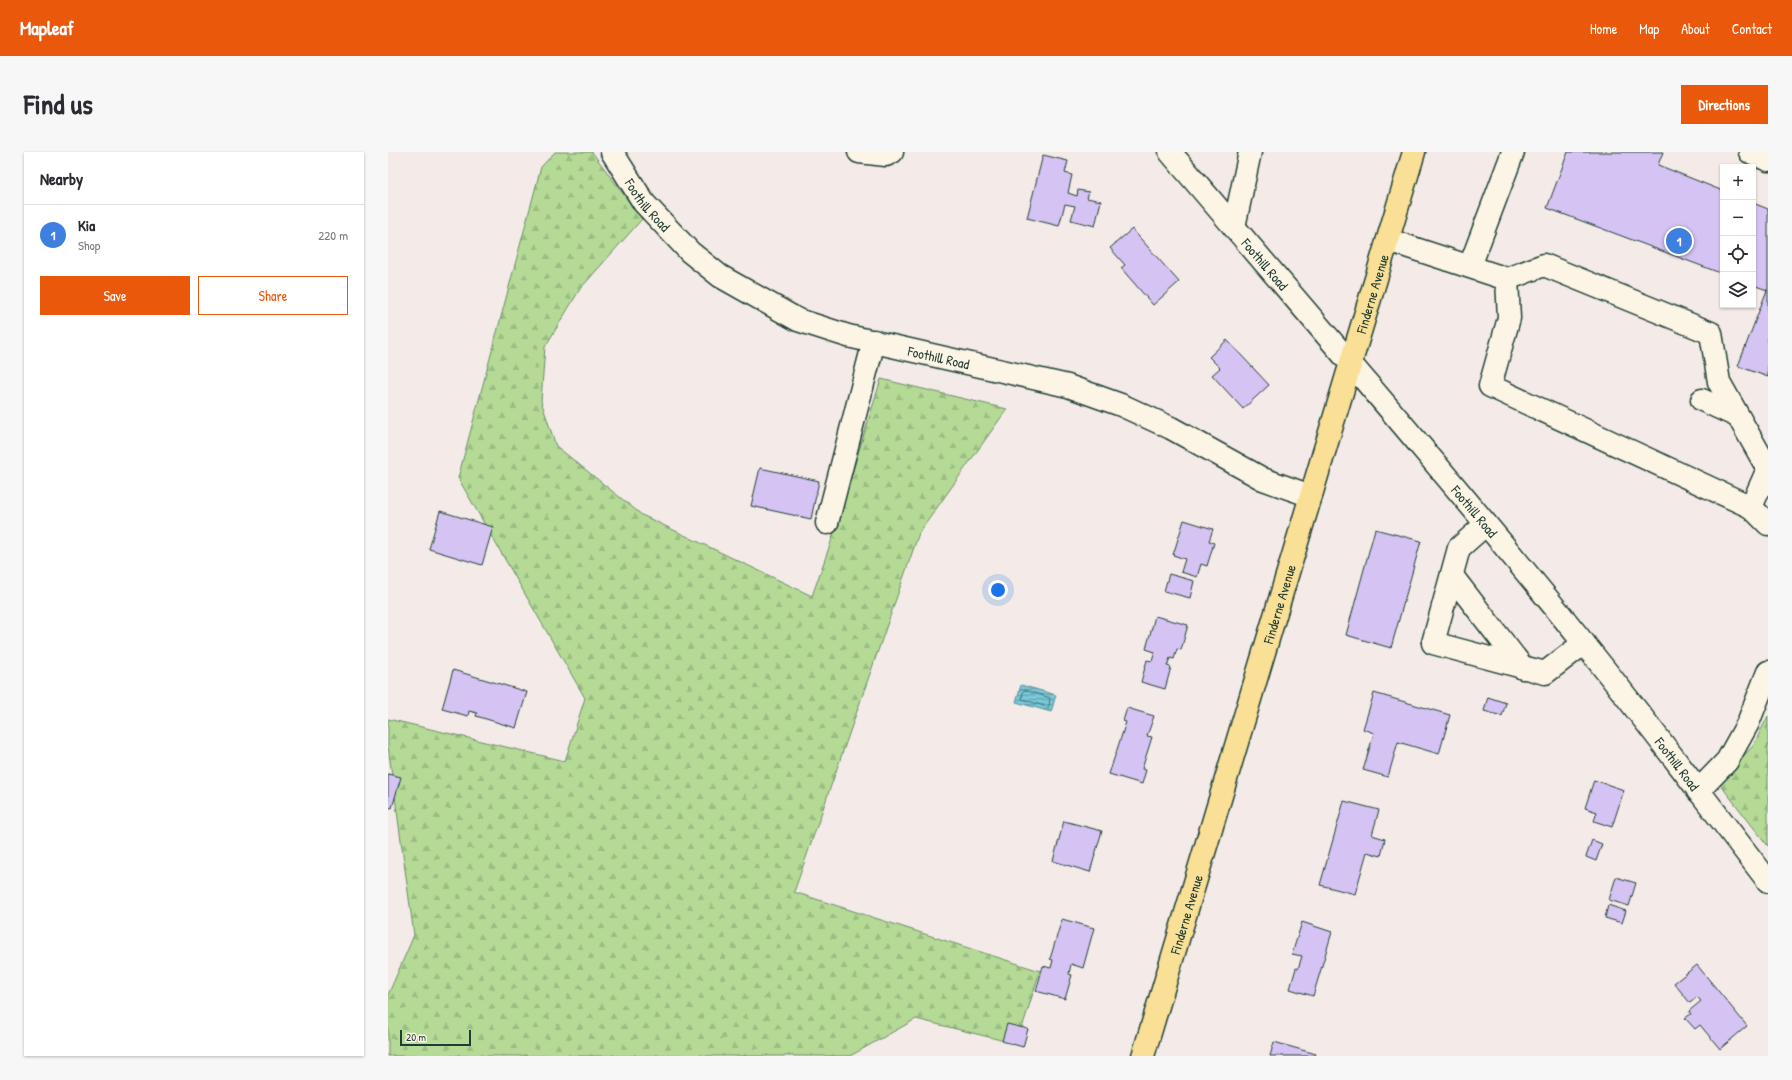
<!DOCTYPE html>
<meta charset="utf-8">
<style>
:root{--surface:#fff;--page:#f7f7f7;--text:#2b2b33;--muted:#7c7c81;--line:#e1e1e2;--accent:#ea580c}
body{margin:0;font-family:"Patrick Hand",sans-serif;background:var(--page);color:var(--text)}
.controls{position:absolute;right:12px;top:12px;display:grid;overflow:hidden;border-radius:0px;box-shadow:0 1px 3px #0004}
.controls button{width:36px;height:36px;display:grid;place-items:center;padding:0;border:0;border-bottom:1px solid var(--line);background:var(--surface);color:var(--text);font:20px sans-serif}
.scale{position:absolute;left:12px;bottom:10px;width:71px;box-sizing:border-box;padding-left:4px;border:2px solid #1f3d34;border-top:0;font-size:11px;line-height:14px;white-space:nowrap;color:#1f3d34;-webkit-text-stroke:3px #fcf5e5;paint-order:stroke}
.you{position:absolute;left:610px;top:438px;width:14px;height:14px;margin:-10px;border:3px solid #fff;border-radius:50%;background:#1a73e8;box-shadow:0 0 0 6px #1a73e833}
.badge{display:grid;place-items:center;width:26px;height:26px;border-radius:50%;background:var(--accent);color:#fff;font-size:13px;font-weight:700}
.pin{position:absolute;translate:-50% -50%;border:2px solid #fff;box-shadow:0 1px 4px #0006}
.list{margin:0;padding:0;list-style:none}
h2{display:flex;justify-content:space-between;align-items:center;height:52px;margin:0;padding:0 16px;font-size:17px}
h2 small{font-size:13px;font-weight:400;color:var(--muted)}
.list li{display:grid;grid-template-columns:26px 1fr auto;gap:12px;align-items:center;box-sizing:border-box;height:60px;padding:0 16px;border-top:1px solid var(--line)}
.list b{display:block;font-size:15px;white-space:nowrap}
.list p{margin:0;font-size:13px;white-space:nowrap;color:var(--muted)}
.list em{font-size:13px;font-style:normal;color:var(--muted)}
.actions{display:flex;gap:8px;padding:12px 16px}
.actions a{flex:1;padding:9px 0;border:1px solid var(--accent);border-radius:0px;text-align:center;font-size:14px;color:var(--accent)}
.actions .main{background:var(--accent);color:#fff}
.icon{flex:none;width:22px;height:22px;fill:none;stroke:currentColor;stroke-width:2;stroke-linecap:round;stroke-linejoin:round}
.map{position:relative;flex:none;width:1380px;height:904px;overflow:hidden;border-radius:0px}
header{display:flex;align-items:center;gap:24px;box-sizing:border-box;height:56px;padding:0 20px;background:var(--accent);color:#fff}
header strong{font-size:19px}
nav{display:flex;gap:22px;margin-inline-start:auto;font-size:14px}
.intro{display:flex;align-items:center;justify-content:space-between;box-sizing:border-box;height:96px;padding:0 24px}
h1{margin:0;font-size:28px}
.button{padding:10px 18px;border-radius:0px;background:var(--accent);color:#fff;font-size:14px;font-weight:700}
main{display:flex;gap:24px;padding:0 24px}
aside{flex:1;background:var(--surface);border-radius:0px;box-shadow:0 1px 3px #0004}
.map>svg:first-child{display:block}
</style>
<header>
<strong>Mapleaf</strong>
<nav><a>Home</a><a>Map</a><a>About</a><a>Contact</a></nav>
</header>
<div class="intro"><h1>Find us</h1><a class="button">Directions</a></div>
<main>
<aside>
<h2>Nearby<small></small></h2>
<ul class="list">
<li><span class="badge" style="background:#3f7fe0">1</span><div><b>Kia</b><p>Shop</p></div><em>220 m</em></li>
</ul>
<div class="actions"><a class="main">Save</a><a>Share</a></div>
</aside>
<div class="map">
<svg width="1380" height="904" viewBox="0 0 1380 904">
<defs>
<pattern id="forest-firs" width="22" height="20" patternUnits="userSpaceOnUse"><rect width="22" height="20" fill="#b5da96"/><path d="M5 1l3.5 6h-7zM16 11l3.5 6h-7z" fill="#9bbc82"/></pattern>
<pattern id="water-rules" width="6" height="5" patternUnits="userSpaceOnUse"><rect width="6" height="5" fill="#7ac7d8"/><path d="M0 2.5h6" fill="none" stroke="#63a3b0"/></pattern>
</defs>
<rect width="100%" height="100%" fill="#f4ebe8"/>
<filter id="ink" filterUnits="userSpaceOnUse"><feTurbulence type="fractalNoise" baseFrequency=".025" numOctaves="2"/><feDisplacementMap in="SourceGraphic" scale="8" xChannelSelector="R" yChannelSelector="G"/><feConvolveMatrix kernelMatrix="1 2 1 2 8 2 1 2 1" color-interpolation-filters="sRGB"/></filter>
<g filter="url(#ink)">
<!-- forest -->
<path fill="url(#forest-firs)" stroke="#6a8c65" d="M167,0H204L254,67L192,137L157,195L153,249L168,294L254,363L424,444L443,390L493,227L619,257L531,381L406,740L652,819L629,892L528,867L462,904H0V843L26,783L0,594V567L177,609L197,546L70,326L153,15Z
M1380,564V694L1330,630L1365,594Z"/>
<!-- water -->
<path fill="url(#water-rules)" stroke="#569096" d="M633,533L668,543L663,560L628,550Z"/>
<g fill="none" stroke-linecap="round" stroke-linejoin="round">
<!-- shore -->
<path stroke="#437476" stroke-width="1" d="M637,538L662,546L661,554L659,555L634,547L635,540Z"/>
</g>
<!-- building -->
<path fill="#d5c3f4" stroke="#1f3d34" d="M1180,0H1275L1270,13L1335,39V122L1159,56Z
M655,3L680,9L677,21L684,23L680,41L689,44L690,38L701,40L699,46L713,49L707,74L683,68L687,54L677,52L671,74L639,66Z
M1365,51L1380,57V225L1350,214L1379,138L1365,133Z
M744,77L791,130L765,153L733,116L737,113L722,96Z
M839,188L881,233L855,257L824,223L832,216L821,205Z
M372,316L431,329L423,367L363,354Z
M52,359L105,375L94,413L41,397Z
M796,368L825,377L821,389L826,391L819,414L813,412L809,425L793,420L797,407L785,403Z
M987,377L1033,389L1003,496L958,483Z
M781,422L806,429L802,446L776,439Z
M767,464L800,473L793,498L789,497L786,507L782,506L779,514L783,515L777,537L753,530L759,508L764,509L767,500L758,497Z
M65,518L139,540L128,576L88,564L89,561L81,559L80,564L54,557Z
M986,541L1062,563L1051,602L1010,590L1000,625L975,618L986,581L975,577Z
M1100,545L1118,551L1114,564L1096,559Z
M739,556L766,564L759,584L764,585L754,617L758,618L754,632L721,622L738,570L735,569Z
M0,622L13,625L4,656L0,655Z
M1206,628L1236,638L1224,675L1206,669L1209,660L1197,656Z
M956,649L991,658L984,683L997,687L993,704L979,700L967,742L932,733Z
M676,669L714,679L702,720L665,709Z
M1204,688L1214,692L1208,709L1198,705Z
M1228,725L1248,731L1241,754L1221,748Z
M1220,753L1238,759L1234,771L1217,766Z
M674,767L706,776L695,816L683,812L681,822L684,823L677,847L648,839L655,814L663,816L665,808L662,807Z
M914,770L944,780L925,844L902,837L908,816L910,817L914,804L904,802Z
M1309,813L1359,874L1332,897L1312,873L1307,877L1297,866L1303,862L1301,859L1313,849L1309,845L1302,851L1286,831Z
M619,872L640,877L635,895L614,889Z
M886,890L928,902L927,904H882Z"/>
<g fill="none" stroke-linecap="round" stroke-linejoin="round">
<defs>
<g id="minor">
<path id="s1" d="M224,0L256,51L302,100L332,124L410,168L460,184L680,234L733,253L783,276L875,327L923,344"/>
<path d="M471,0L498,3L504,0"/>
<path id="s2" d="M782,0C920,162 1060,323 1194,489C1258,568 1318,649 1380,729"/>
<path d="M1362,0L1380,8"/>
<path d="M846,75L862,0"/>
<path d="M1000,88L1119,127L1156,113L1323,181L1331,230L1380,317L1363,355L1102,234L1121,166L1119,127"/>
<path d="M1082,114L1125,0"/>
<path d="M1314,248L1349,264"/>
<path d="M1363,355L1380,372"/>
<path d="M439,371L486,189"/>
<path d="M1098,372L1071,396L1045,491L1157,521L1196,491"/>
<path d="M1064,424L1135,516"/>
<path d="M1310,639L1339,609L1360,571L1380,520"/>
</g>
<g id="major">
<path id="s3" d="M755,904L1026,0"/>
</g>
</defs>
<!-- minor casing -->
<use href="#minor" stroke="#1f3d34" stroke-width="25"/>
<!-- major casing -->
<use href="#major" stroke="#1f3d34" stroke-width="25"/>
<!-- minor -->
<use href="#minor" stroke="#fcf5e5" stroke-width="22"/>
<!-- major -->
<use href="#major" stroke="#fadf96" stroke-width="22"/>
</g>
</g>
<g text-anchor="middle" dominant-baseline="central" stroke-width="3.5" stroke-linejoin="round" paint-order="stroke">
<!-- street labels -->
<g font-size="14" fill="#1f3d34" stroke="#fcf5e5">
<text stroke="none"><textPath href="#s1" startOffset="64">Foothill Road</textPath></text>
<text stroke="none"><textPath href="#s2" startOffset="147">Foothill Road</textPath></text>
<text stroke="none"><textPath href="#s3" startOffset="796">Finderne Avenue</textPath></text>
<text stroke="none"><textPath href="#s1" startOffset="401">Foothill Road</textPath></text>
<text stroke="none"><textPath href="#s2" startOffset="471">Foothill Road</textPath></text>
<text stroke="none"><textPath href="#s3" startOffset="472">Finderne Avenue</textPath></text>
<text stroke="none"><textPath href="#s2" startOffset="795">Foothill Road</textPath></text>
<text stroke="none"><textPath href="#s3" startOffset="148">Finderne Avenue</textPath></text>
</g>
</g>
</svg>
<div class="controls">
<button>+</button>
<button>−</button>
<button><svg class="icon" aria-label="locate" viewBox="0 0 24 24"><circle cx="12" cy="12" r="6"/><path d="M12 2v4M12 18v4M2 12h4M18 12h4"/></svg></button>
<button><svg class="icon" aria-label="layers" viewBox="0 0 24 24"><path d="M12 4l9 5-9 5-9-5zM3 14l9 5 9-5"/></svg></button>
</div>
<div class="scale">20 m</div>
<div class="you"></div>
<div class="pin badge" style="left:1291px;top:89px;background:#3f7fe0">1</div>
</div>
</main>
